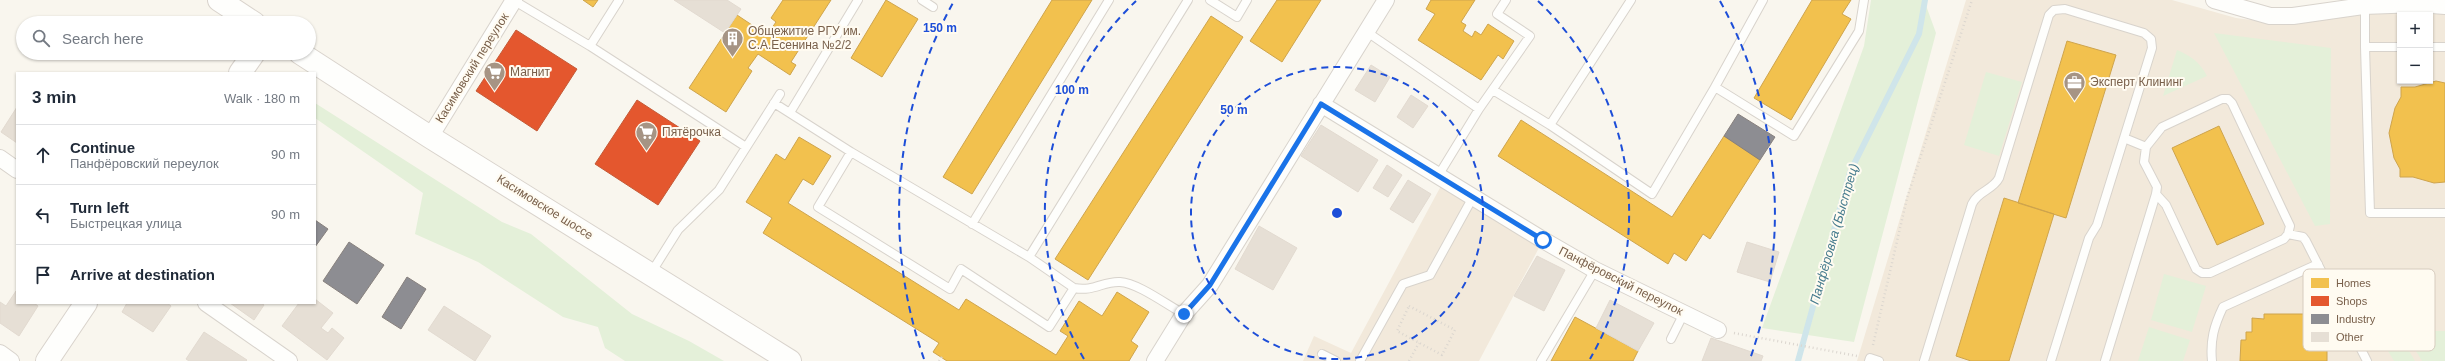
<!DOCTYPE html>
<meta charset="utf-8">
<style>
:root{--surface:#fff;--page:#f2f2f3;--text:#1f2937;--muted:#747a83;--line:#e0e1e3}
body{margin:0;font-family:Arial,sans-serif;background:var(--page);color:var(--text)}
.controls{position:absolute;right:12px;top:12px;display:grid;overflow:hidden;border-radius:0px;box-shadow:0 1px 3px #0004}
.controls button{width:36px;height:36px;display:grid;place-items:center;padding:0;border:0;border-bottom:1px solid var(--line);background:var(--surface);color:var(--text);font:20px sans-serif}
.stop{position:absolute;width:12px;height:12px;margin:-9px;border:3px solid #1a73e8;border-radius:50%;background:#fff}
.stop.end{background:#1a73e8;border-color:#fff;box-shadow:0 1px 4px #0008}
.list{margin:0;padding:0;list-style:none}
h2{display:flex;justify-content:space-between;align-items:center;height:52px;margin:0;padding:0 16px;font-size:17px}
h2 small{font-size:13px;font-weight:400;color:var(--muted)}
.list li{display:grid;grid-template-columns:26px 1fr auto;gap:12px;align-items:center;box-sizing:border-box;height:60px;padding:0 16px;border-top:1px solid var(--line)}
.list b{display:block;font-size:15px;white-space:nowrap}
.list p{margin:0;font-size:13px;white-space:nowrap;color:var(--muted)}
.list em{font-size:13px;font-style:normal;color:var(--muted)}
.icon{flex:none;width:22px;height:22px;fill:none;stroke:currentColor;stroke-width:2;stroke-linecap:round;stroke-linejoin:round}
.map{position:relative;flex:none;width:2445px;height:361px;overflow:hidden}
.search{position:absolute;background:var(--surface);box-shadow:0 1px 3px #0004;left:16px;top:16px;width:300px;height:44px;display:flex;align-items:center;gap:10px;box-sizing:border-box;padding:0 14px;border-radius:22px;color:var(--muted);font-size:15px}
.panel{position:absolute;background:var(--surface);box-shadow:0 1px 3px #0004;left:16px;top:72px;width:300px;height:232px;border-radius:0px}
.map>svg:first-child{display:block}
</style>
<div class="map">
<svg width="2445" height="361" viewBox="0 0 2445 361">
<rect width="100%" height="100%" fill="#f9f6ee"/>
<!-- residential -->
<path fill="#f2e9db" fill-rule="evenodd" d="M1966,0H2172L2236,18L2276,23L2360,12L2445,13V361H1857ZM2400,15H2430V81H2400Z
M1442,184L1541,244L1479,361H1303L1314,336L1351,353Z"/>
<!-- green -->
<path fill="#e4f0d9" d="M1871,0H1924L1936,33L1854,342L1762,328L1864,46Z
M2214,33L2331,48L2330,224L2315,226Z
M2177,50C2191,56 2200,62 2207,76L2163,96Z
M1986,72L2022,82L1999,156L1964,145Z
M315,103L502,222L531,234L632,314L689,341L724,361H625L605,348L598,327L563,317L478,262L415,234L423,193L315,118Z
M2164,274L2206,286L2192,332L2151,320Z
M2383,307L2415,361H2394L2367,316Z
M2149,327L2190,340L2183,361H2138Z
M2404,331H2445V361H2422Z"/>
<!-- homes -->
<path fill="#f2c14e" stroke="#cea44d" d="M583,0H598L593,7Z
M783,0H831L791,62L796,65L790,75L758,54L748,68L752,71L726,112L689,88L737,15L767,35L776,22L771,18Z
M886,0L918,19L882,77L851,58Z
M1052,0H1092L972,194L943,177Z
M1277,0H1321L1282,62L1250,41Z
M1431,0H1475L1461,22L1466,25L1463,31L1472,37L1475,31L1481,35L1488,24L1514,41L1503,59L1498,55L1481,80L1418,40L1435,14L1426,9Z
M1812,0H1851L1842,14L1851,19L1791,120L1754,98Z
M1211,16L1243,37L1088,280L1055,259Z
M2067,41L2116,55L2066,218L2018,203Z
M2436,81L2445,83V182L2434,183L2413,177H2400V169L2394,158L2389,133L2395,108L2401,97V87H2415Z
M1521,120L1672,217L1724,136L1760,160L1710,239L1703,234L1686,261L1674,253L1668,264L1498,156Z
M2219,126L2264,224L2217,245L2172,148Z
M799,137L831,156L813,185L803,179L788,203L959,310L966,299L1056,355L1068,336L1060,331L1079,301L1102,316L1117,292L1149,312L1131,341L1138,346L1129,361H947L933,352L939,343L763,233L772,218L746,202L776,154L785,160Z
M2004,198L2054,214L2009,361H1971L1956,356Z
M2264,314H2304V319L2317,320V333H2322V341H2327V361H2240L2241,340H2246V332H2252V318L2264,319Z
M1575,317L1638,351L1633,361H1551Z"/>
<!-- shops -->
<path fill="#e4572e" stroke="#c45a37" d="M516,30L577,69L537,131L476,91Z
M637,100L700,141L658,205L595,164Z"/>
<!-- industry -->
<path fill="#8d8d92" stroke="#87807d" d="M1738,114L1775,137L1760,160L1724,136Z
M315,220L328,229L315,247Z
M349,242L384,265L357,304L323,281Z
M407,277L426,289L401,329L382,317Z"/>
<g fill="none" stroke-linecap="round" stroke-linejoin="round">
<!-- stream -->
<path stroke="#cfe5ea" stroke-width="6" d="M1798,361L1850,172L1919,34L1925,0"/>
</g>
<!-- building -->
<path fill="#e6dfd5" stroke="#e2dad0" d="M674,0H727L741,9L725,33Z
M1371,65L1390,77L1375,102L1355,90Z
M1411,95L1428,106L1413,128L1397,117Z
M17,107V143L1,132Z
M1321,125L1378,160L1358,192L1301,156Z
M1387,165L1402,175L1388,197L1373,188Z
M1408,180L1431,194L1413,223L1390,209Z
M1259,226L1297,248L1273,290L1235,269Z
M1747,242L1779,252L1770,282L1737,272Z
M1537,256L1565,270L1544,311L1514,296Z
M16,291L17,303H34L38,306L19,336L0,323V302L6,306Z
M315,299L333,313L321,328L328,333L332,328L344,338L327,360L282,326L299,303H315Z
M1610,300L1654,323L1638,351L1596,328Z
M127,303H167L171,306L153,332L122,312Z
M230,303H261L264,305L254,320Z
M444,306L491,336L475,361L428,330Z
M204,332L247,360L246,361H189L186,359Z
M1711,338L1763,356L1761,361H1702Z"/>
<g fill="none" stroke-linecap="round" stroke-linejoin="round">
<defs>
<path id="lane" d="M513,0L590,46
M619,0L590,46L746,147
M922,0L933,7
M1210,0L1237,17L1247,0
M1631,0L1550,125L1652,194L1715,87
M1763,0L1715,87L1794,136L1859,31L1864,0
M2365,6V47H2400
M1367,32L1479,109L1530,36L1497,14L1506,0
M2365,47L2370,213H2445
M2430,47H2445
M1493,90L1550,125
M774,103L851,152L818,207L950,289L961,269L1049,327L1074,288C1094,292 1103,281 1120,282C1138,283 1167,305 1184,314
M791,111L858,0
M2146,147L2162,127L2222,99H2228L2232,103L2290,226L2288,234L2284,239L2210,273H2202L2196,269L2166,205L2156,194
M851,152L1029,257L1074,288
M1438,176L1479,109
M972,224L1109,0
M2288,234L2303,237L2306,241L2367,361
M1029,257L1188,0
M651,273L678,230L719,190L780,94
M1671,339L1684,313
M1322,354L1336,361
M1360,361L1403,284L1430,275L1473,197
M1541,361L1595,270
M1869,361L1870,358L1879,361
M1924,361L1972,204C1978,191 1993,190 1999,178L2049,15L2054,10L2065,9L2144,33L2151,39L2152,48L2124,138L2146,147L2144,162L2157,187L2156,194L2105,361
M2051,361L2089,238L2097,225L2124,138
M2212,361C2210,340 2214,326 2223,307L2318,264"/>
<path id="street" d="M2214,0L2270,16H2293L2363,6L2419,4L2445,6
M1321,104L1543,240L1595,270L1718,330
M430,137L514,0
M0,158L17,170
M206,303L289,361
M0,353L11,361
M1155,361L1184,314L1210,285L1386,0"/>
<path id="secondary" d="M219,0L254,23
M300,53L430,137L790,361
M240,73L254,53
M47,361L86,303"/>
</defs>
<!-- lane casing -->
<use href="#lane" stroke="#d8d3cc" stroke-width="10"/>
<!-- street casing -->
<use href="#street" stroke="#d8d3cc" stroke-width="18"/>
<!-- secondary casing -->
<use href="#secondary" stroke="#d9d3cc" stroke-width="24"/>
<!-- path -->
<path stroke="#dbd6cf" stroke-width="2.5" stroke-dasharray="1 3" stroke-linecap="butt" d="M1409,306L1455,330L1442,355L1397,331Z
M1734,333L1857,356
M1873,345L1907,198L1972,0
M939,361L942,357
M1409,361L1419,343"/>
<!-- lane -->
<use href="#lane" stroke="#fefefc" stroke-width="8"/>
<!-- street -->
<use href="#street" stroke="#fefefc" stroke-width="16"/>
<!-- secondary -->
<use href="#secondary" stroke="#fefefc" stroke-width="22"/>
</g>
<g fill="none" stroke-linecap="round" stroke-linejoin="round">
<!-- route -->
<path stroke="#1a73e8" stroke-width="5" d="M1184,314L1210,285L1321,104L1543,240"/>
</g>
<!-- distance rings -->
<g fill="none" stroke="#1d4ed8" stroke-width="2" stroke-dasharray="7 5">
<circle cx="1337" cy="213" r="146"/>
<path d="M1084 359A292 292 0 0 1 1136 1M1538 1A292 292 0 0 1 1590 359"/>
<path d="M924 359A438 438 0 0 1 954 1M1720 1A438 438 0 0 1 1750 359"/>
</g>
<!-- icons -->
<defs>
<symbol id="building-pin" viewBox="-11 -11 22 30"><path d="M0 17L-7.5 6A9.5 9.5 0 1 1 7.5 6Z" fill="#a69484" stroke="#fffbf1"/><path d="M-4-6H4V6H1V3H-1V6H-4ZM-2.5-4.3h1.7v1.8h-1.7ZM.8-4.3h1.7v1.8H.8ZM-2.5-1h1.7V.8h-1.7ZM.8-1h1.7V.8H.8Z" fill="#fff"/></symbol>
<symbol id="supermarket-pin" viewBox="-11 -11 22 30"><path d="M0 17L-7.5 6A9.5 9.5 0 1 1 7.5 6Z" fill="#a69484" stroke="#fffbf1"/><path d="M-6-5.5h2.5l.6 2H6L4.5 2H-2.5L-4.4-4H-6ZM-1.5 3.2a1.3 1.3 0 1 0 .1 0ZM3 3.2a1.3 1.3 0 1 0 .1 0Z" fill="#fff"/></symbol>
<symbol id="office-pin" viewBox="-11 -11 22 30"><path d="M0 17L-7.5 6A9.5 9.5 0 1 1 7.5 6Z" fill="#a69484" stroke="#fffbf1"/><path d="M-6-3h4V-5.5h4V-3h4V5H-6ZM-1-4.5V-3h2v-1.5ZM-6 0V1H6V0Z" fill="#fff"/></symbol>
</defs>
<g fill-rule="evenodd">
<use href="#building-pin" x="720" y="26" width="25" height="34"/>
<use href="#supermarket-pin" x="482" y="60" width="25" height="34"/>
<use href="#office-pin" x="2062" y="70" width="25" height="34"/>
<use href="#supermarket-pin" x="634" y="120" width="25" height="34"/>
</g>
<g text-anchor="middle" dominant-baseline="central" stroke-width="4" stroke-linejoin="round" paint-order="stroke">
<!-- poi labels -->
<g font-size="12" fill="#79604b" stroke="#fffbf1" text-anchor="start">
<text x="748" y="31">Общежитие РГУ им.<tspan x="748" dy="14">С.А.Есенина №2/2</tspan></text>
<text x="510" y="72">Магнит</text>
<text x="2090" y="82">Эксперт Клининг</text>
<text x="662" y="132">Пятёрочка</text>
</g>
<!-- street labels -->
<g font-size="12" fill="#79604b" stroke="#fffbf1">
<text transform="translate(472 68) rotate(-58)">Касимовский переулок</text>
<text transform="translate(545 207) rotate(32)">Касимовское шоссе</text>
<text transform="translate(1621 281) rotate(27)">Панфёровский переулок</text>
</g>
<!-- water labels -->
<g font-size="13" font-style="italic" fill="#447a8d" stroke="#fffbf1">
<text transform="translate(1834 234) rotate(-74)">Панфёровка (Быстрец)</text>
</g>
</g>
<!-- legend -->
<rect x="2303" y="269" width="132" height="82" rx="6" fill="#fffbf1" stroke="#d7ccbf" stroke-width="1"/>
<rect x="2311" y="278" width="18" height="10" fill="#f2c14e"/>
<rect x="2311" y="296" width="18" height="10" fill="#e4572e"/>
<rect x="2311" y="314" width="18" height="10" fill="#8d8d92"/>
<rect x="2311" y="332" width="18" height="10" fill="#e6dfd5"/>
<g font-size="11" fill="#79604b">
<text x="2336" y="287">Homes</text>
<text x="2336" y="305">Shops</text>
<text x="2336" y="323">Industry</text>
<text x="2336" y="341">Other</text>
</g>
<circle cx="1337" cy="213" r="6" fill="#1d4ed8" stroke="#fffbf1" stroke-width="2"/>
<g font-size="12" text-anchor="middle" font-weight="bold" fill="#1d4ed8" stroke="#fffbf1" stroke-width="4" stroke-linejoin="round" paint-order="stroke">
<text x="940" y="32">150 m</text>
<text x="1072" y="94">100 m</text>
<text x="1234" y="114">50 m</text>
</g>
</svg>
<div class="controls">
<button>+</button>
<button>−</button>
</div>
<div class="stop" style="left:1543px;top:240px"></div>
<div class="stop end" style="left:1184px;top:314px"></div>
<div class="search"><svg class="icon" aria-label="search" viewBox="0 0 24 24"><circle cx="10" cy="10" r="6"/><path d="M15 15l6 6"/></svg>Search here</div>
<section class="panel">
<h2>3 min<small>Walk · 180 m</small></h2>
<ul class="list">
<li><svg class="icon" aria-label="ahead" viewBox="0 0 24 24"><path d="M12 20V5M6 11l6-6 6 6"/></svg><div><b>Continue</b><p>Панфёровский переулок</p></div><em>90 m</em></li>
<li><svg class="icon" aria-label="left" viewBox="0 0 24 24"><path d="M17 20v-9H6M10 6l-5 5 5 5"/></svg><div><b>Turn left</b><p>Быстрецкая улица</p></div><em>90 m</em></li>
<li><svg class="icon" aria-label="arrive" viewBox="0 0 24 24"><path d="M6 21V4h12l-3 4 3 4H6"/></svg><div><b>Arrive at destination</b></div></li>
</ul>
</section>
</div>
